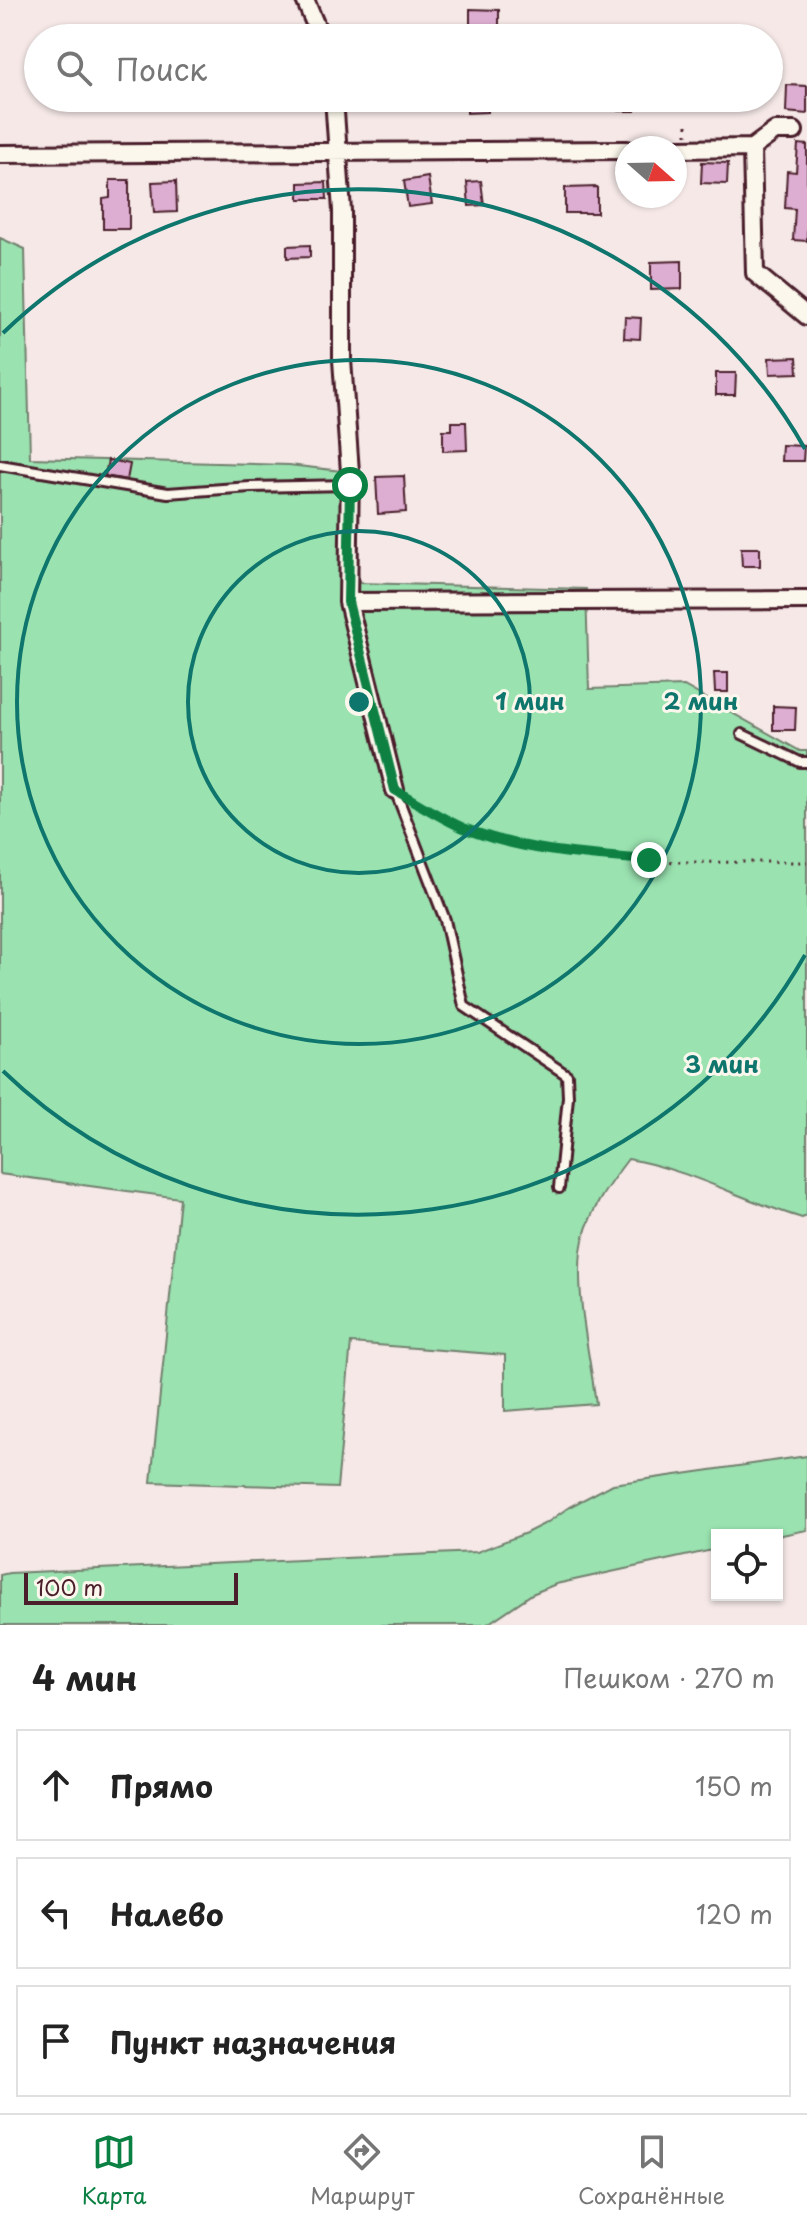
<!DOCTYPE html>
<html lang="ru">
<meta charset="utf-8">
<style>
:root{--surface:#fff;--page:#f6f6f6;--text:#222;--muted:#767676;--line:#e0e0e0;--accent:#0b8043}
body{margin:0;font-family:"Playpen Sans",sans-serif;background:var(--page);color:var(--text)}
.controls{position:absolute;right:24px;bottom:24px;display:grid;overflow:hidden;border-radius:0px;box-shadow:0 2px 6px #0004}
.controls button{width:72px;height:72px;display:grid;place-items:center;padding:0;border:0;border-bottom:2px solid var(--line);background:var(--surface);color:var(--text);font:40px sans-serif}
.compass{position:absolute;left:615px;top:136px;width:72px;height:72px;border-radius:50%;background:var(--surface);box-shadow:0 2px 6px #0004;rotate:110deg}
.scale{position:absolute;left:24px;bottom:20px;width:214px;box-sizing:border-box;padding-left:8px;border:4px solid #4a1f2b;border-top:0;font-size:22px;line-height:28px;white-space:nowrap;color:#4a1f2b;-webkit-text-stroke:6px #fbf7ec;paint-order:stroke}
.stop{position:absolute;width:24px;height:24px;margin:-18px;border:6px solid #0b8043;border-radius:50%;background:#fff}
.stop.end{background:#0b8043;border-color:#fff;box-shadow:0 2px 8px #0008}
.list{margin:0;padding:0;list-style:none}
h2{display:flex;justify-content:space-between;align-items:center;height:104px;margin:0;padding:0 32px;font-size:34px}
h2 small{font-size:26px;font-weight:400;color:var(--muted)}
.list li{display:grid;grid-template-columns:52px 1fr auto;gap:24px;align-items:center;box-sizing:border-box;height:112px;margin:0 16px 16px;padding:0 16px;border:2px solid var(--line);border-radius:0px}
.list b{display:block;font-size:30px;white-space:nowrap}
.list em{font-size:26px;font-style:normal;color:var(--muted)}
.icon{flex:none;width:44px;height:44px;fill:none;stroke:currentColor;stroke-width:2;stroke-linecap:round;stroke-linejoin:round}
.map{position:relative;flex:none;width:807px;height:1625px;overflow:hidden}
.search{position:absolute;background:var(--surface);box-shadow:0 2px 6px #0004;left:24px;right:24px;top:24px;height:88px;display:flex;align-items:center;gap:20px;box-sizing:border-box;padding:0 28px;border-radius:44px;color:var(--muted);font-size:30px}
.sheet{height:488px;background:var(--surface)}
nav{display:flex;justify-content:space-around;align-items:center;box-sizing:border-box;height:112px;border-top:2px solid var(--line);background:var(--surface);font-size:22px;color:var(--muted)}
nav a{display:grid;justify-items:center;gap:4px}
nav .on{color:var(--accent)}
.map>svg:first-child{display:block}
</style>
<div class="map">
<svg width="807" height="1625" viewBox="0 0 807 1625">
<rect width="100%" height="100%" fill="#f5e8e7"/>
<filter id="ink" filterUnits="userSpaceOnUse"><feTurbulence type="fractalNoise" baseFrequency=".0125" numOctaves="2"/><feDisplacementMap in="SourceGraphic" scale="16" xChannelSelector="R" yChannelSelector="G"/><feConvolveMatrix kernelMatrix="1 2 1 2 8 2 1 2 1" color-interpolation-filters="sRGB"/></filter>
<g filter="url(#ink)">
<!-- green -->
<path fill="#9ae2b0" stroke="#72806e" stroke-width="2" d="M0,238L25,249L30,458L289,465L350,472L359,583L586,589L589,689L684,686L800,751H807V1216L802,1218C744,1201 688,1169 628,1159C608,1185 585,1217 581,1251C576,1298 590,1356 596,1404L505,1411V1355L351,1343L337,1488L151,1482L180,1198L0,1174Z
M807,1456V1530L777,1536L717,1535V1549L556,1584L532,1594L486,1625H0V1575L9,1573L477,1552L526,1533L548,1522L569,1507L613,1484Z"/>
<!-- building -->
<path fill="#ddaed1" stroke="#4a1f2b" stroke-width="2" d="M470,9L499,10V31L470,30Z
M787,85L807,86V114L786,112Z
M409,98H427V109L409,108Z
M467,98H488V112L467,113Z
M517,98H547V109L517,110Z
M618,98H635V111H618Z
M798,144L807,145V241L793,240L795,209L785,208L787,171L796,172Z
M702,162L728,163L727,184L701,183Z
M428,177L432,204L408,207L404,181Z
M110,180H129V229H103V199L110,198Z
M176,181L177,212L154,213L152,182Z
M481,181L484,205L469,206L467,182Z
M326,182L327,199H299V183Z
M597,187V213H565V188Z
M310,245V257L287,258V246Z
M682,261V289L651,290V262Z
M625,317L641,318L640,339L624,338Z
M797,357L798,373L770,374L769,358Z
M716,373H736L735,395H716Z
M452,422H466L467,450L443,451V430H452Z
M782,445L804,446L803,461H781Z
M108,460L130,464L127,480L105,476Z
M404,476L406,512L378,514L376,477Z
M741,548H760V566H742Z
M714,673H728V692H715Z
M773,706L796,707L795,730H773Z"/>
<g fill="none" stroke-linecap="round" stroke-linejoin="round">
<defs>
<path id="lane" d="M0,465L168,493L250,487L349,485
M742,734L800,762H807
M395,790L445,920L464,1006L567,1075L568,1097L559,1188"/>
<path id="street" d="M305,0L321,38
M334,98L342,211V360L350,472L348,602L395,790
M752,148L755,273L807,316
M675,149L752,148L775,131H794
M0,154L627,150
M348,602L807,600"/>
</defs>
<!-- lane casing -->
<use href="#lane" stroke="#4a1f2b" stroke-width="14"/>
<!-- street casing -->
<use href="#street" stroke="#4a1f2b" stroke-width="22"/>
<!-- path -->
<path stroke="#4a1f2b" stroke-width="3" stroke-dasharray="2 6" stroke-linecap="butt" d="M687,135V123
M410,798C428,808 445,820 464,828C558,870 704,861 807,862"/>
<!-- lane -->
<use href="#lane" stroke="#fbf7ec" stroke-width="8"/>
<!-- street -->
<use href="#street" stroke="#fbf7ec" stroke-width="16"/>
</g>
</g>
<g fill="none" stroke-linecap="round" stroke-linejoin="round" filter="url(#ink)">
<!-- route -->
<path stroke="#0b8043" stroke-width="10" d="M350,485L348,602L395,790C418,803 442,819 466,829C525,852 587,855 649,860"/>
</g>
<!-- distance rings -->
<g fill="none" stroke="#0f766e" stroke-width="4">
<circle cx="359" cy="702" r="171"/>
<circle cx="359" cy="702" r="342"/>
<path d="M805 955A513 513 0 0 1 3 1071M3 333A513 513 0 0 1 805 449"/>
</g>
<circle cx="359" cy="702" r="12" fill="#0f766e" stroke="#fbf7ec" stroke-width="4"/>
<g font-size="24" text-anchor="middle" font-weight="bold" fill="#0f766e" stroke="#fbf7ec" stroke-width="6" stroke-linejoin="round" paint-order="stroke">
<text x="530" y="710">1 мин</text>
<text x="701" y="710">2 мин</text>
<text x="722" y="1073">3 мин</text>
</g>
</svg>
<div class="controls">
<button><svg class="icon" aria-label="locate" viewBox="0 0 24 24"><circle cx="12" cy="12" r="6"/><path d="M12 2v4M12 18v4M2 12h4M18 12h4"/></svg></button>
</div>
<svg class="compass" viewBox="-18 -18 36 36"><path d="M0-13l5 13h-10z" fill="#e53935"/><path d="M0 13l5-13h-10z" fill="#767676"/></svg>
<div class="scale">100 m</div>
<div class="stop" style="left:350px;top:485px"></div>
<div class="stop end" style="left:649px;top:860px"></div>
<div class="search"><svg class="icon" aria-label="search" viewBox="0 0 24 24"><circle cx="10" cy="10" r="6"/><path d="M15 15l6 6"/></svg>Поиск</div>
</div>
<section class="sheet">
<h2>4 мин<small>Пешком · 270 m</small></h2>
<ul class="list">
<li><svg class="icon" aria-label="ahead" viewBox="0 0 24 24"><path d="M12 20V5M6 11l6-6 6 6"/></svg><div><b>Прямо</b></div><em>150 m</em></li>
<li><svg class="icon" aria-label="left" viewBox="0 0 24 24"><path d="M17 20v-9H6M10 6l-5 5 5 5"/></svg><div><b>Налево</b></div><em>120 m</em></li>
<li><svg class="icon" aria-label="arrive" viewBox="0 0 24 24"><path d="M6 21V4h12l-3 4 3 4H6"/></svg><div><b>Пункт назначения</b></div></li>
</ul>
</section>
<nav>
<a class="on"><svg class="icon" aria-label="map" viewBox="0 0 24 24"><path d="M3 6l6-2 6 2 6-2v14l-6 2-6-2-6 2zM9 4v14M15 6v14"/></svg>Карта</a>
<a><svg class="icon" aria-label="directions" viewBox="0 0 24 24"><path d="M12 3l9 9-9 9-9-9zM9 14v-3h6M13 9l2 2-2 2"/></svg>Маршрут</a>
<a><svg class="icon" aria-label="saved" viewBox="0 0 24 24"><path d="M7 4h10v16l-5-4-5 4z"/></svg>Сохранённые</a>
</nav>
